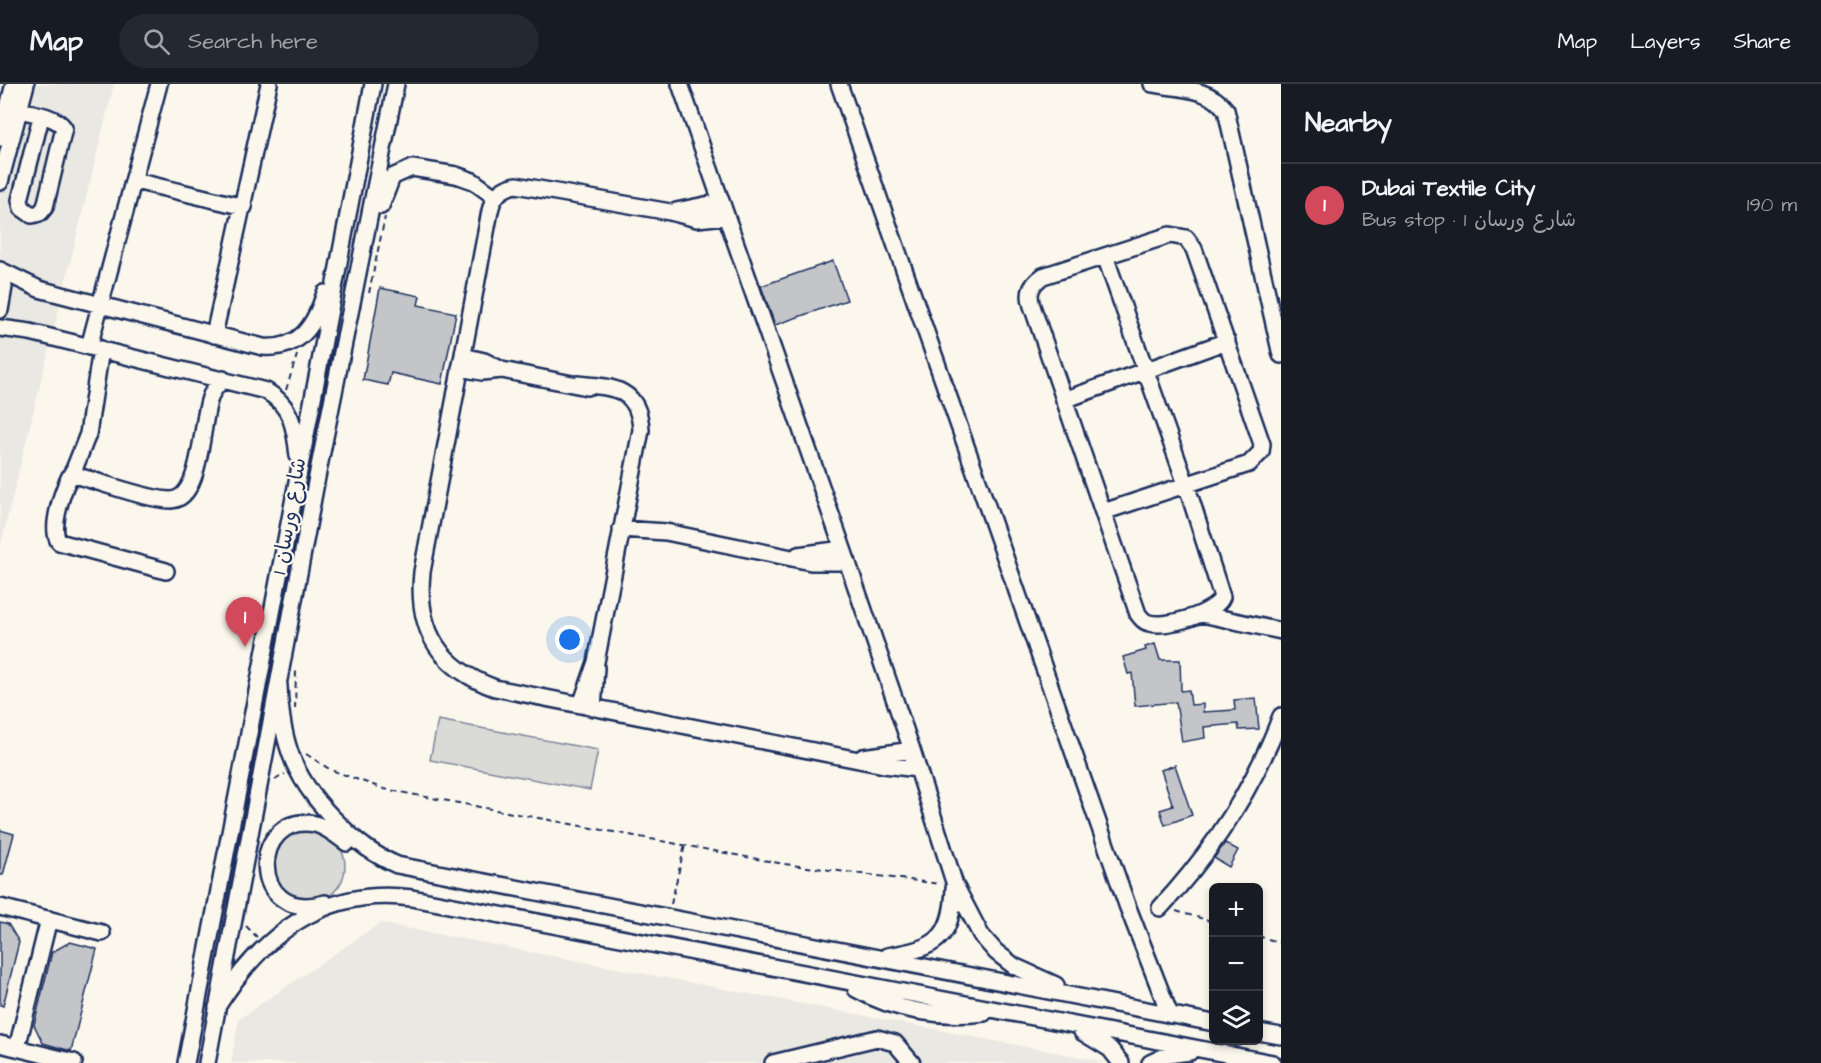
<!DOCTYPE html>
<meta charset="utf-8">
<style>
:root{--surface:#171b24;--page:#242831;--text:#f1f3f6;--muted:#9ea1a6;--line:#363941;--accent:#d1495b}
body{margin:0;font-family:"Architects Daughter","Playpen Sans Arabic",sans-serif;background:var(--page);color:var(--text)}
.controls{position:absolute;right:18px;bottom:18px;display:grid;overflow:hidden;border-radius:9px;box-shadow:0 3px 9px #0003}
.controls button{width:54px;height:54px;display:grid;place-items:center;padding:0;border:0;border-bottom:2px solid var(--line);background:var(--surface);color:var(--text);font:30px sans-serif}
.you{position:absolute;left:570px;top:556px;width:21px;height:21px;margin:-15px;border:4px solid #fff;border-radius:50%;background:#1a73e8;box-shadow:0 0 0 9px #1a73e833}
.badge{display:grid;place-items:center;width:39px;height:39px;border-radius:50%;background:var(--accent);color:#fff;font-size:20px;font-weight:700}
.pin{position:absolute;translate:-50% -50px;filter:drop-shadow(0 2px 3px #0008)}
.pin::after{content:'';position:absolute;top:32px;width:21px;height:18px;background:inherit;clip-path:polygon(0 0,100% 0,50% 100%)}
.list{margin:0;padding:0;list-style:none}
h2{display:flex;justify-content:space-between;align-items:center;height:78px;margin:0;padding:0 24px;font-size:26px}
h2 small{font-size:20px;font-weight:400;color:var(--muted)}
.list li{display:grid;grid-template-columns:39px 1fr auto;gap:18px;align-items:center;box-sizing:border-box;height:84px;padding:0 24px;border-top:2px solid var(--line)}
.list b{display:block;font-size:22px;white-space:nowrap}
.list p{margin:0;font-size:20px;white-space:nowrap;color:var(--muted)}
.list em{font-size:20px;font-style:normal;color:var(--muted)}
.icon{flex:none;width:33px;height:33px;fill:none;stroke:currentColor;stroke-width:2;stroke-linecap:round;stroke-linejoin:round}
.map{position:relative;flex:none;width:1281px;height:979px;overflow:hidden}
header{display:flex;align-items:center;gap:36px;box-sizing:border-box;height:84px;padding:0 30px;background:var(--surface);border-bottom:2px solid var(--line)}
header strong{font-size:28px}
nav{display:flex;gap:33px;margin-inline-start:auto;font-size:21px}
.search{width:420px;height:54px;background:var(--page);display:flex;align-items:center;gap:15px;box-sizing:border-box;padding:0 21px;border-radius:33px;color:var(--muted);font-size:22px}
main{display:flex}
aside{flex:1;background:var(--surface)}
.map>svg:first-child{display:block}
</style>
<header>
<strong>Map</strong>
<div class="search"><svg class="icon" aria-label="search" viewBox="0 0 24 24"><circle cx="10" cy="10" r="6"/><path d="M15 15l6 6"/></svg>Search here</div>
<nav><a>Map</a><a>Layers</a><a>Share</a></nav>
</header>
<main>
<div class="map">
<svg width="1281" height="979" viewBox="0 0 1281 979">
<rect width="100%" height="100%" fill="#fbf7ec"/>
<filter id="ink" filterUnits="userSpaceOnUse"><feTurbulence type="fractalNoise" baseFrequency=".0167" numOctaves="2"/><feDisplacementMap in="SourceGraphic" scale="12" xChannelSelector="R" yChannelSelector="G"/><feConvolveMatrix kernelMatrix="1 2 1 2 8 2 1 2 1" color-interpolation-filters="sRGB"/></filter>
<g filter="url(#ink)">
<!-- built -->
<path fill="#eae8e2" d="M0,0H114L0,464Z
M380,839L1090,975L1107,979H231L239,935Z"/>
<!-- green -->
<path fill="#dadad7" stroke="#7a849a" stroke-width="1.5" d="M438,636L598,666L590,706L430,676Z
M273 782a36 36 0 1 1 72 0a36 36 0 1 1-72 0Z"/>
<!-- building -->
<path fill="#c3c5c9" stroke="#1b2f5e" stroke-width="1.5" d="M833,177L847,216L775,241L761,202Z
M380,204L420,212L418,221L456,229L442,300L391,289L388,301L363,296Z
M1155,560L1160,576H1180L1181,607L1189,606L1191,621L1203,620V628L1235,626L1234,616L1256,614L1259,645L1239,646L1238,640L1204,643L1205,654L1182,658L1176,618L1135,622L1132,589L1128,590L1123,573L1146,566L1145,563Z
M1175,681L1192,731L1165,741L1160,726L1173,722L1161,686Z
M0,746L14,750L3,791H0Z
M1225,759L1238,766L1229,783L1214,774Z
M0,838L8,840L19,858L3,922L0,921Z
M70,858L97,865L71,967L43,959L34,941L52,868Z"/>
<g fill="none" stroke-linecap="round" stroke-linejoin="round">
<defs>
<path id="minor" d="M680,0L843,465L912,666L955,801L981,851L996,868L1014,882L1056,901
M839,0L1127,821L1170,931
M1152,0C1179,5 1209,3 1226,26L1281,271
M8,24C23,28 55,30 64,44L45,123L40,129L32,131L22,124L20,116L41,33
M0,54L14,0
M135,97L244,123
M0,98L26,0
M381,122L392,93L412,84L456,91L473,97L495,113
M676,127L720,118
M725,132L697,135L670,128L516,101C501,104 493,112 490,127L422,488C416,547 440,584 495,604L884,681L918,685
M0,186L39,205L263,263C300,266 315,241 325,209
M0,191L4,203L0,226
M0,244L30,248L266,307C292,322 295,344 298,372
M214,251L269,0
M89,263L159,0
M101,265L88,350L73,388L81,393C104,399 149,416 171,416C202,415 201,337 210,314C212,306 218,301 223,295
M463,272L484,277L502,286L587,303
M460,284L482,288L502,286
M577,300C612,303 639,303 641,346L596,578L581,621
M1064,316L1227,257
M73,387C64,401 49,444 59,458L166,487
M1103,428L1249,380L1261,368L1262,360L1194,165L1186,154L1170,151L1043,192C1032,200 1027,208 1032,222L1138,530C1141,534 1144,538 1149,539C1166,544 1215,530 1222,513L1186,400L1105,172
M621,445L666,448L811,478H848
M798,471L843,465
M1202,530L1281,547
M279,601C281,662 296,699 340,741C358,759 374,771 397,781L1214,939
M593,624L596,584
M863,673L912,666
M325,819C247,841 250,727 315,740C327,743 337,752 347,759
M0,823L102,849
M1160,824C1213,767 1253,706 1281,632
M887,872C935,864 952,857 954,804
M856,905C894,927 942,934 984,929
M217,923C262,851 323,802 412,814L1273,979
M1082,948L1110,965L1121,979
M1258,948L1281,952
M0,960L74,978
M17,964L49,835
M186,979L373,0
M207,979L318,388L396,0
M773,979L877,954L895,959L912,979
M1150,979L1167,971L1190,968"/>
</defs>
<!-- minor casing -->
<use href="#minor" stroke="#1b2f5e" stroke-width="20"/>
<!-- path -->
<path stroke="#1b2f5e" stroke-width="2" stroke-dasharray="6 4.5" stroke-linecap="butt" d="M369,209L385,133
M286,306L297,271
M295,625L296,586
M306,670L331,686L384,705L784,780L940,800
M275,696L285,690
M671,820L685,761
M1176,827L1214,838
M246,842L257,853
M1258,852L1281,859"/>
<!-- minor -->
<use href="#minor" stroke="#fbf7ec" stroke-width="15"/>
</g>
</g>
<g text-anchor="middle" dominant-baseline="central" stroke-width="4.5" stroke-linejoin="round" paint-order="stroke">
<!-- street labels -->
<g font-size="21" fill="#1b2f5e" stroke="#fbf7ec">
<text transform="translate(289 432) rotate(-80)">شارع ورسان 1</text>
</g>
</g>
</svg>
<div class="controls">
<button>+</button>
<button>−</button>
<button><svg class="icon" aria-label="layers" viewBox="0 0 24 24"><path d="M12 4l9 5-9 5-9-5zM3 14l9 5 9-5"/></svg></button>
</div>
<div class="you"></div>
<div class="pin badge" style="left:245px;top:563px">1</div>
</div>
<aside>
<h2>Nearby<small></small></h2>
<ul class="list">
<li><span class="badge">1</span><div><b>Dubai Textile City</b><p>Bus stop · شارع ورسان 1</p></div><em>190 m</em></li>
</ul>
</aside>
</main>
